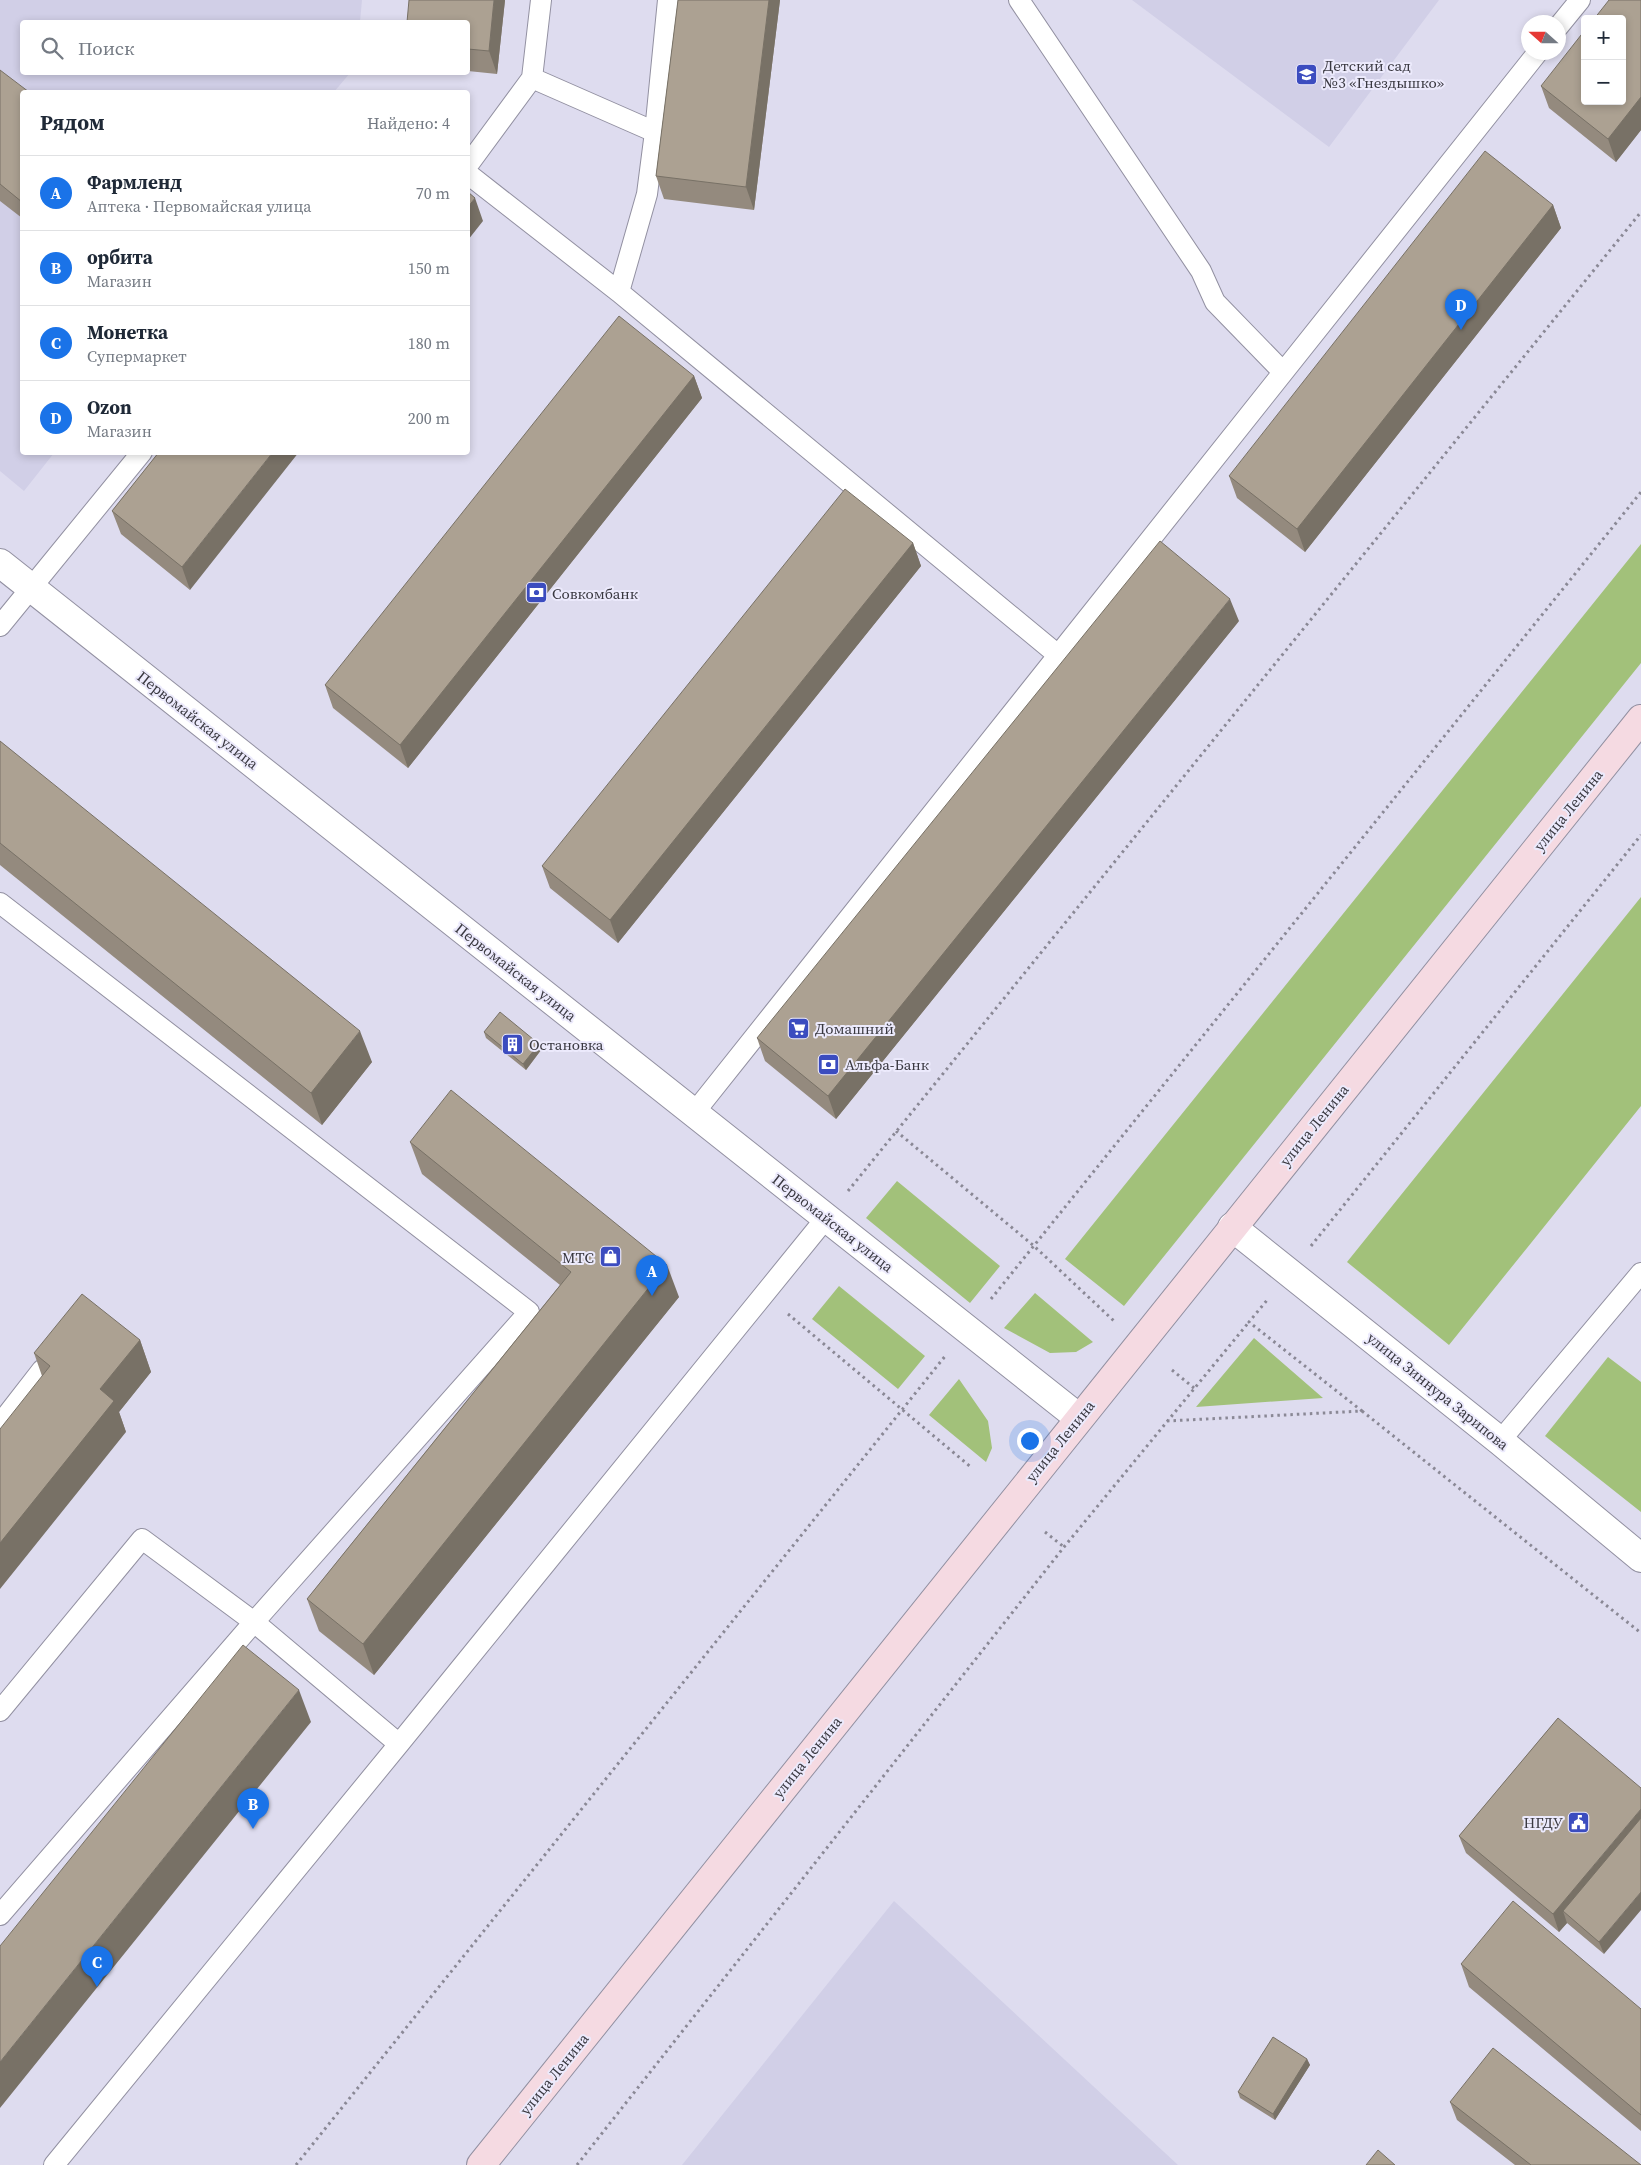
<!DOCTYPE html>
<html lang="ru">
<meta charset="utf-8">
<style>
:root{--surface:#fff;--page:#f6f6f7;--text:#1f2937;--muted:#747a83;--line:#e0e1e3;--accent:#1a73e8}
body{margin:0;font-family:"Source Serif 4",serif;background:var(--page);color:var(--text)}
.controls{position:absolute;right:15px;top:15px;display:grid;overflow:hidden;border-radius:5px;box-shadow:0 2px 8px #0003}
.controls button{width:45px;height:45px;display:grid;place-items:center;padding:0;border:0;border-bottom:1px solid var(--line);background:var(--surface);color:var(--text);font:25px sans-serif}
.compass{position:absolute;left:1521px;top:15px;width:45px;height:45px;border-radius:50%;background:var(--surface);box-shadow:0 2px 8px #0003;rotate:291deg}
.you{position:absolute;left:1029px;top:1440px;width:18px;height:18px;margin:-12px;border:4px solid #fff;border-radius:50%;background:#1a73e8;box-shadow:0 0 0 8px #1a73e833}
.badge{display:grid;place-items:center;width:32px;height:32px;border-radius:50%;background:var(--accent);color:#fff;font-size:16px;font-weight:700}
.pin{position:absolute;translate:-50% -41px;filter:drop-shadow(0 1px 2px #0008)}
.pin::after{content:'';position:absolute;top:26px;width:18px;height:15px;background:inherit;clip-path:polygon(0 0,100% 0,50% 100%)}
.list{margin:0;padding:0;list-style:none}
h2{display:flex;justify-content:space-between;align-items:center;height:65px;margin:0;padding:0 20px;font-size:21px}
h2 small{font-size:16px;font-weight:400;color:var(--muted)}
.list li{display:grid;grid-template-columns:32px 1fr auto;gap:15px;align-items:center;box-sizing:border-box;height:75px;padding:0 20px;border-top:1px solid var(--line)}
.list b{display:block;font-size:19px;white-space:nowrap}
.list p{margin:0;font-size:16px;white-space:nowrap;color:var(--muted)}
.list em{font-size:16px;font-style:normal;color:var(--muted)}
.icon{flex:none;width:28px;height:28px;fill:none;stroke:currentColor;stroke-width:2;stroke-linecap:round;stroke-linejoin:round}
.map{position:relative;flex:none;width:1641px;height:2165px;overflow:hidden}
.search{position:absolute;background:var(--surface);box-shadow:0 2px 8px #0003;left:20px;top:20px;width:450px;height:55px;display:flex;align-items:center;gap:12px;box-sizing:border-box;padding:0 18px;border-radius:5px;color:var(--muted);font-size:19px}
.panel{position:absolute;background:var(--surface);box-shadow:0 2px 8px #0003;left:20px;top:90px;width:450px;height:365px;border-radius:5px}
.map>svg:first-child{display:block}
</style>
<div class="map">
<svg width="1641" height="2165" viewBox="0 0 1641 2165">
<rect width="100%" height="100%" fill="#dedcef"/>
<!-- built -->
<path fill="#d1cfe7" d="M0,0H362L360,22H22V72L350,73L334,92H22V452L54,453L24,491L0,471Z
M1132,0H1439L1329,147Z
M894,1901L1178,2165H682Z"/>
<!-- green -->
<path fill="#a2c17a" d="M1641,544V663L1124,1306L1065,1259Z
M1641,897V1106L1449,1345L1347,1262Z
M897,1181L1000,1266L970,1303L866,1218Z
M839,1286L925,1356L898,1389L812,1319Z
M1035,1293L1093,1342L1076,1352L1050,1353L1004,1328Z
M1254,1338L1323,1398L1196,1407Z
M1608,1357L1641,1382V1512L1545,1436Z
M959,1379L988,1421L992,1448L986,1462L929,1415Z"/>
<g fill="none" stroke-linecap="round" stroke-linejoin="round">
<defs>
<path id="service" d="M1019,0L1201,271L1215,302L1283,372
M1558,27L1580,0
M532,78L655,132
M468,165L532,78L541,0
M468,174L619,292L1058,655
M619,292L647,194L655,132L668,0
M0,626L142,452
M0,903L529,1312L254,1622L142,1539L0,1711
M694,1113L1538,52
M0,1424L42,1370
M1500,1441L1641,1273
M0,1915L254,1622L399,1744
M54,2165L399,1744L826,1218"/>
<path id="minor" d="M1232,1227L1500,1441L1641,1558"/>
<path id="tertiary" d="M0,563L1079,1418"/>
<path id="secondary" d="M481,2165L1641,719"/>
</defs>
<!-- service casing -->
<use href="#service" stroke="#9290a1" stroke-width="22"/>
<!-- minor casing -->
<use href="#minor" stroke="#9290a1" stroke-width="30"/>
<!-- tertiary casing -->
<use href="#tertiary" stroke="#9290a1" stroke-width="30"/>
<!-- secondary casing -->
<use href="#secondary" stroke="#9290a1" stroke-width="30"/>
<!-- path -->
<path stroke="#8a8895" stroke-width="3" stroke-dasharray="2.5 4" stroke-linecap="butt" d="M896,1131L1034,1246L1114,1321
M848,1191L1641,212
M1311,1246L1641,835
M991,1299L1641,492
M788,1314L972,1468
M1172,1370L1194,1388
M1362,1411L1641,1633
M1167,1421L1362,1411L1249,1322L1268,1299
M1045,1532L1064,1547
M296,2165L946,1355
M577,2165L1064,1547L1249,1322"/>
<!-- service -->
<use href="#service" stroke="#fff" stroke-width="20"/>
<!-- minor -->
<use href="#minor" stroke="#fff" stroke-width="28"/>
<!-- tertiary -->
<use href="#tertiary" stroke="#fff" stroke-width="28"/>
<!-- secondary -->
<use href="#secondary" stroke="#f5dae2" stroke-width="28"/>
</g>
<!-- wall -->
<path fill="#948a7e" d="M505,0L497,74L468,71V22Z
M678,0H780L754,210L664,199L656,176Z
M1641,0V130L1616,162L1549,108L1541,86Z
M0,70L22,92V218L0,201Z
M1553,205L1561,228L1305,552L1237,498L1229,476Z
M694,376L702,398L408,768L333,708L325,685Z
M159,452L190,590L121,534L112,511Z
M913,543L921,566L618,943L550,888L542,866Z
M1239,621L836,1119L765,1061L757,1038Z
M0,741L372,1062L322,1125L0,865Z
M484,1032L541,1050L526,1070L486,1038Z
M410,1142L679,1297L374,1675L319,1631L307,1599L560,1285L422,1174Z
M140,1340L151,1372L119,1412L126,1432L42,1376L34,1353Z
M1558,1718L1604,1954L1567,1923L1559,1932L1466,1853L1459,1836Z
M1461,1964L1641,2009V2131L1469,1987Z
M1307,2059L1310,2065L1275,2120L1240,2098L1238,2092Z
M1450,2102L1641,2165H1515L1457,2120Z"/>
<!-- shaded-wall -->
<path fill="#787166" d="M494,0H505L497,74L489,51Z
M769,0H780L754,210L746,187Z
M1641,97V130L1616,162L1608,139Z
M475,198L483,221L468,240V207Z
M1553,205L1561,228L1305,552L1297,529Z
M694,376L702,398L408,768L400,745Z
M273,452H299L190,590L182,567Z
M913,543L921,566L618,943L610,920Z
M1230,599L1239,621L836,1119L828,1096Z
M360,1031L372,1062L322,1125L311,1093Z
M539,1044L541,1050L526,1070L523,1064Z
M667,1265L679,1297L374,1675L363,1644Z
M140,1340L151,1372L119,1412L126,1432L0,1589V1543L100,1389Z
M299,1690L311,1722L0,2108V2062Z
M1641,1809V1835L1563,1911L1567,1923L1559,1932L1553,1914Z
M1641,1892V1910L1604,1954L1599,1942Z
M1307,2059L1310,2065L1275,2120L1273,2114Z"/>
<!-- building -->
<path fill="#aca192" stroke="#787166" d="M409,0H494L489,51L468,49V22H407Z
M678,0H769L746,187L656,176Z
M1609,0H1641V97L1608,139L1541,86L1585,30V101H1622V19H1594Z
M0,70L29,92H22V202L0,184Z
M1485,151L1553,205L1297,529L1229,476Z
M468,192L475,198L468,207Z
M619,316L694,376L400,745L325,685Z
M159,452H273L182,567L112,511Z
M845,489L913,543L610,920L542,866Z
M1160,541L1230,599L828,1096L757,1038Z
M0,741L360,1031L311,1093L0,843Z
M500,1012L539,1044L523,1064L484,1032Z
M451,1090L667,1265L363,1644L307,1599L571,1272L410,1142Z
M82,1294L140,1340L100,1389L114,1401L0,1543V1429L50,1366L34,1353Z
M243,1645L299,1690L0,2062V1946Z
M1558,1718L1641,1788V1809L1553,1914L1459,1836Z
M1641,1818V1892L1599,1942L1563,1911Z
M1513,1901L1641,2009V2115L1461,1964Z
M1273,2037L1307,2059L1273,2114L1238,2092Z
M1493,2048L1641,2165H1531L1450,2102Z
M1378,2150L1395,2165H1366Z"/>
<!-- icons -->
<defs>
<symbol id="school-square" viewBox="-11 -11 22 22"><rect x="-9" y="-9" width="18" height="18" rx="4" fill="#3b4cbf" stroke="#eceafc"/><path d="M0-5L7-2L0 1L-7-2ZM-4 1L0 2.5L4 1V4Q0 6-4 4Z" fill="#fff"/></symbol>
<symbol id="bank-square" viewBox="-11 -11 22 22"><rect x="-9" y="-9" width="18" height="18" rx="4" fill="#3b4cbf" stroke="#eceafc"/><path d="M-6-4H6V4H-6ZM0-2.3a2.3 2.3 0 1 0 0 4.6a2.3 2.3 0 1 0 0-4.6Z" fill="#fff"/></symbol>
<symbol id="supermarket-square" viewBox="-11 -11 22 22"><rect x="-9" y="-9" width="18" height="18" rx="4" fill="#3b4cbf" stroke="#eceafc"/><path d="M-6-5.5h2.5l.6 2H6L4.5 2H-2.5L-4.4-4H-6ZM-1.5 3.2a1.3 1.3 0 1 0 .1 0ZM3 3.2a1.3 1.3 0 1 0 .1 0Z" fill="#fff"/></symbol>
<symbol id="building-square" viewBox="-11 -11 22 22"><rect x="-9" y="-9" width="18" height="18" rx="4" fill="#3b4cbf" stroke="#eceafc"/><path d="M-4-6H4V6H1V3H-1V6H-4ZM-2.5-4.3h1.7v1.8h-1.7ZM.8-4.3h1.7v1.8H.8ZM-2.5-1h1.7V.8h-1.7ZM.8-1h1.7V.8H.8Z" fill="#fff"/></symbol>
<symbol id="shop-square" viewBox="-11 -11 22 22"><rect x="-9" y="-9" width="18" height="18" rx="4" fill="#3b4cbf" stroke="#eceafc"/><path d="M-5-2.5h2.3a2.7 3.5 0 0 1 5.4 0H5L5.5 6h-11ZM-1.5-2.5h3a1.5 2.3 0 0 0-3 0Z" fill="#fff"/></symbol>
<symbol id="civic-square" viewBox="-11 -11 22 22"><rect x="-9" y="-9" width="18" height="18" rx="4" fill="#3b4cbf" stroke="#eceafc"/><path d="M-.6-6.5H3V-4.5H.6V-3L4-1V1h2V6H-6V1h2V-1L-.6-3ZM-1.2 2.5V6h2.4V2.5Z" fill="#fff"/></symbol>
</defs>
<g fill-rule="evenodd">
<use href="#school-square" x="1294" y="62" width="25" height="25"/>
<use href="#bank-square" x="524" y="580" width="25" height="25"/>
<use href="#supermarket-square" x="786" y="1016" width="25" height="25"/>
<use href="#building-square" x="500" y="1032" width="25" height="25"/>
<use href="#bank-square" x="816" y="1052" width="25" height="25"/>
<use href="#shop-square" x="598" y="1244" width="25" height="25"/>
<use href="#civic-square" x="1566" y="1810" width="25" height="25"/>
</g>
<g text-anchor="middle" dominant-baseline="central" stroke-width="4" stroke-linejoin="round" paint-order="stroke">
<!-- poi labels -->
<g font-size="15" fill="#393840" stroke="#eceafc" text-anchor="start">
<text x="1323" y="65">Детский сад<tspan x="1323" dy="17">№3 «Гнездышко»</tspan></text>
<text x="552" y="593">Совкомбанк</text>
<text x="815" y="1028">Домашний</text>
<text x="529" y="1044">Остановка</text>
<text x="845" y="1064">Альфа-Банк</text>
<text x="594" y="1257" text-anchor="end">МТС</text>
<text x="1563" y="1822" text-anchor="end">НГДУ</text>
</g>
<!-- street labels -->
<g font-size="15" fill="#393840" stroke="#eceafc">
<text transform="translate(198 720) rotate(38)">Первомайская улица</text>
<text transform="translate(1568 810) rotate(-51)">улица Ленина</text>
<text transform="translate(516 972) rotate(38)">Первомайская улица</text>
<text transform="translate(1314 1125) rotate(-51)">улица Ленина</text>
<text transform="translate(833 1223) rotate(38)">Первомайская улица</text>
<text transform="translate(1438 1391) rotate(39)">улица Зиннура Зарипова</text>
<text transform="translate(1060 1441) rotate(-51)">улица Ленина</text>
<text transform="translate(807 1757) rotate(-51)">улица Ленина</text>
<text transform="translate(554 2074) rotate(-51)">улица Ленина</text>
</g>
</g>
</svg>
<div class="controls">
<button>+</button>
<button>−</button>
</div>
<svg class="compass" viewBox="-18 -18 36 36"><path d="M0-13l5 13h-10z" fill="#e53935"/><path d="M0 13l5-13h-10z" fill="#747a83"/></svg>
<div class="you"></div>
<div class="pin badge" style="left:652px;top:1296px">A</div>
<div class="pin badge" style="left:253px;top:1829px">B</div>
<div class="pin badge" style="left:97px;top:1987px">C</div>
<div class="pin badge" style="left:1461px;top:330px">D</div>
<div class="search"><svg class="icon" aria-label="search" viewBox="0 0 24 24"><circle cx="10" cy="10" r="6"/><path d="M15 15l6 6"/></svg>Поиск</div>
<section class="panel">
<h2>Рядом<small>Найдено: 4</small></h2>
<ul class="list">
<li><span class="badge">A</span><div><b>Фармленд</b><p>Аптека · Первомайская улица</p></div><em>70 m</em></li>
<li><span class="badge">B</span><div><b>орбита</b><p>Магазин</p></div><em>150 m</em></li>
<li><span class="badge">C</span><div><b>Монетка</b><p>Супермаркет</p></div><em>180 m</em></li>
<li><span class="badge">D</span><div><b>Ozon</b><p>Магазин</p></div><em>200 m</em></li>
</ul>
</section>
</div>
